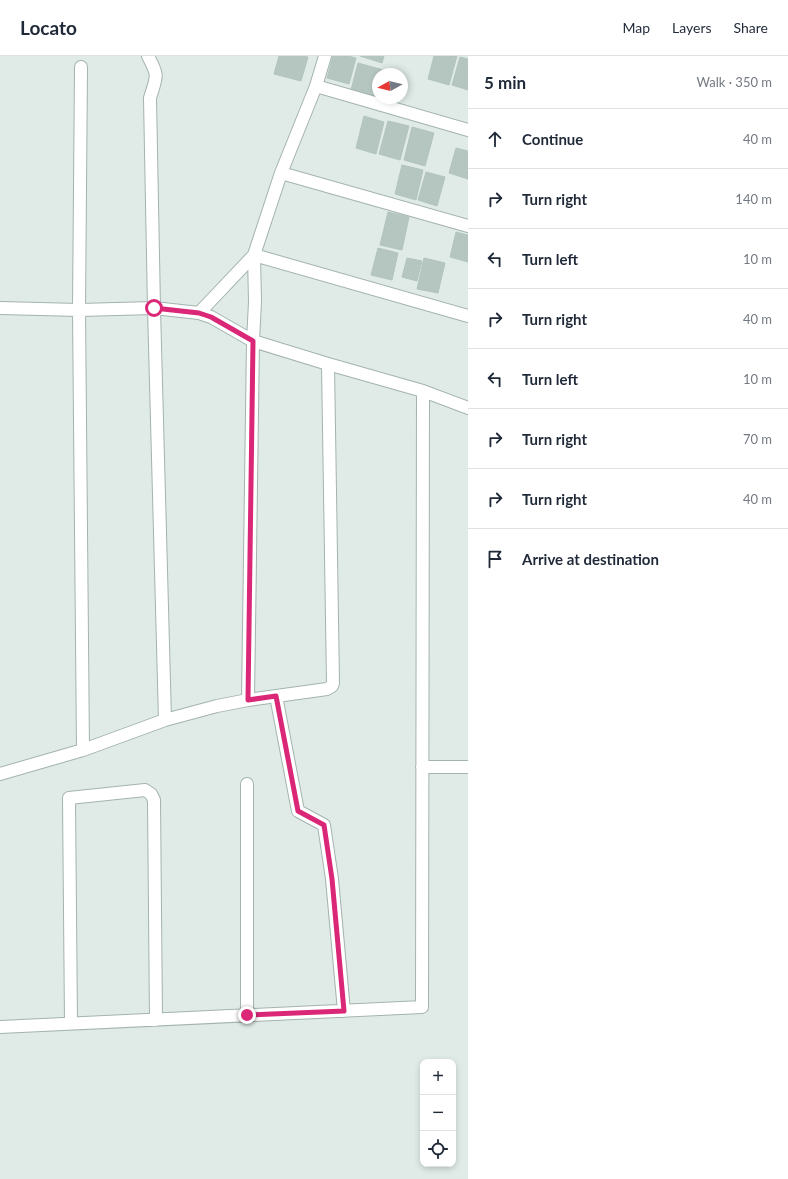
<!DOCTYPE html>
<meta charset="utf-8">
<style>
:root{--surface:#fff;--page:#f2f2f3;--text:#1f2937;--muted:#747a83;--line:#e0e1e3}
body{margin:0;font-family:Lato,sans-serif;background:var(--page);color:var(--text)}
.controls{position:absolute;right:12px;bottom:12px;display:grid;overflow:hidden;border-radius:8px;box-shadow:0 2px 6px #0003}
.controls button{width:36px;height:36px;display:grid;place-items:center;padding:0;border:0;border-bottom:1px solid var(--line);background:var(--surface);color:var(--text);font:20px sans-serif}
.compass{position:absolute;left:372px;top:12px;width:36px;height:36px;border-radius:50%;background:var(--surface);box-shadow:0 2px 6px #0003;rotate:262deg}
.stop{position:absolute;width:12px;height:12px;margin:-9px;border:3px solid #db2777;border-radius:50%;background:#fff}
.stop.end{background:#db2777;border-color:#fff;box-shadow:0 1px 4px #0008}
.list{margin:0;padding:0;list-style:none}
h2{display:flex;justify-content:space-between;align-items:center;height:52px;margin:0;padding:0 16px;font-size:17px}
h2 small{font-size:13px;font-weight:400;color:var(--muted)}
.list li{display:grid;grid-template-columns:26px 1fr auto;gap:12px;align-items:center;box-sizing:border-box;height:60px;padding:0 16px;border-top:1px solid var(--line)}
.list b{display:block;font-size:15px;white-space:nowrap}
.list em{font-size:13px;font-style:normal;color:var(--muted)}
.icon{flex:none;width:22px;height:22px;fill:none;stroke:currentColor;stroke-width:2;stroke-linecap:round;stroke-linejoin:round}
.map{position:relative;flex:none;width:468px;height:1123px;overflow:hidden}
header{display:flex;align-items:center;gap:24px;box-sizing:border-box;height:56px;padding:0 20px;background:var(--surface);border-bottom:1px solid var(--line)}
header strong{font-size:19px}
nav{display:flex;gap:22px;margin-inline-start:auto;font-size:14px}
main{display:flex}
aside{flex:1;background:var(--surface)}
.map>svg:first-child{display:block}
</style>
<header>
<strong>Locato</strong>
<nav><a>Map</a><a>Layers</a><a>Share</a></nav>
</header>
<main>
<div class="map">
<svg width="468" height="1123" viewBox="0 0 468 1123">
<rect width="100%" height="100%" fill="#e0ebe7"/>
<!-- building -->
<path fill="#b5c6c1" stroke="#b2c4bf" d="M279,0H302L308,1L301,25L274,18Z
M333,0H348L356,2L349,28L327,22Z
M360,0H384L382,7Z
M434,0H457L449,29L428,23Z
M460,1L468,3V34L452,29Z
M358,7L398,18H378V41L351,34Z
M380,42H394L393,46Z
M364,60L384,66L376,98L356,92Z
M388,65L409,70L400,104L379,98Z
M412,71L434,77L425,110L404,104Z
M456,92L468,95V123L449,117Z
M402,109L423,114L416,144L395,138Z
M426,116L445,121L437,150L418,144Z
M388,156L409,161L402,194L380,189Z
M456,176L468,179V206L450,201Z
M378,192L398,197L392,224L371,219Z
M407,202L422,205L417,225L402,221Z
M424,202L445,207L438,237L417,233Z"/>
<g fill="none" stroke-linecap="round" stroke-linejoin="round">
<defs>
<path id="minor" d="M148,0C159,21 157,19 150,42L154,252L165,664
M81,11L79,254L83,694
M316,30L468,74
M281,117L468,170
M0,252L79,254L154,252L199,257L211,261L253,285L328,308L423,335L468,352
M199,257L254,199L468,260
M276,640L298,755L324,769L332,823L344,955
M248,644L253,285L255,246L254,199L281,117L316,30L325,0
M422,711H468
M0,718L83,694L165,664L217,650L248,644L327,633L332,630L333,627L328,308
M247,728V959
M71,967L69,742L145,734L151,738L154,744L156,964
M0,971L422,951L423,335"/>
</defs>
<!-- minor casing -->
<use href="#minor" stroke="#a3b3af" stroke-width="14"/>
<!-- minor -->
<use href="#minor" stroke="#fff" stroke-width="12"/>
</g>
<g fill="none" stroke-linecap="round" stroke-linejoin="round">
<!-- route -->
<path stroke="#db2777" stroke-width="5" d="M154,252L199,257L211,261L253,285L248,644L276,640L298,755L324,769L332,823L344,955L247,959"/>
</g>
</svg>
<div class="controls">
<button>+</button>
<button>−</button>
<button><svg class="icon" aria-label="locate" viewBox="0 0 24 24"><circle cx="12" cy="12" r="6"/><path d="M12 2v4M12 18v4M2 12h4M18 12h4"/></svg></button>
</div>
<svg class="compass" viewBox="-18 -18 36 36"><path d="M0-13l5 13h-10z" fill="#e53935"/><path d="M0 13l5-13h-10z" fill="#747a83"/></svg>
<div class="stop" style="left:154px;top:252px"></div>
<div class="stop end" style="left:247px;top:959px"></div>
</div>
<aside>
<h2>5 min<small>Walk · 350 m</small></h2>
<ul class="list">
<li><svg class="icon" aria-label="ahead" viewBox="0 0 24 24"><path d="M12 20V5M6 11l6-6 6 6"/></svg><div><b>Continue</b></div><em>40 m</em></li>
<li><svg class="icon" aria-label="right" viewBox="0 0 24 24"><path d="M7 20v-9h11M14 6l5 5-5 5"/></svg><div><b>Turn right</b></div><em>140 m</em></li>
<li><svg class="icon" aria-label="left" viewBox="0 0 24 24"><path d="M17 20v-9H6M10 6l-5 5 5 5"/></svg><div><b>Turn left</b></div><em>10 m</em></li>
<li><svg class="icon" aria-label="right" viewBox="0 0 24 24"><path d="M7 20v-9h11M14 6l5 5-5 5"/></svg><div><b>Turn right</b></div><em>40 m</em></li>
<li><svg class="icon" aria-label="left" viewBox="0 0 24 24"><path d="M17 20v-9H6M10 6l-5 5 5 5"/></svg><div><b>Turn left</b></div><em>10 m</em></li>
<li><svg class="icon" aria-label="right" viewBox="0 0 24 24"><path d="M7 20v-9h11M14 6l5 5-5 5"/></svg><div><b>Turn right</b></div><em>70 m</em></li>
<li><svg class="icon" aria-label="right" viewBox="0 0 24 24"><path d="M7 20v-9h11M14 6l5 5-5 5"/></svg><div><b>Turn right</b></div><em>40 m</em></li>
<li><svg class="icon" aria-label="arrive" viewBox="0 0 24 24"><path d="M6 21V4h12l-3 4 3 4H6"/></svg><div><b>Arrive at destination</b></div></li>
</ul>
</aside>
</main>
